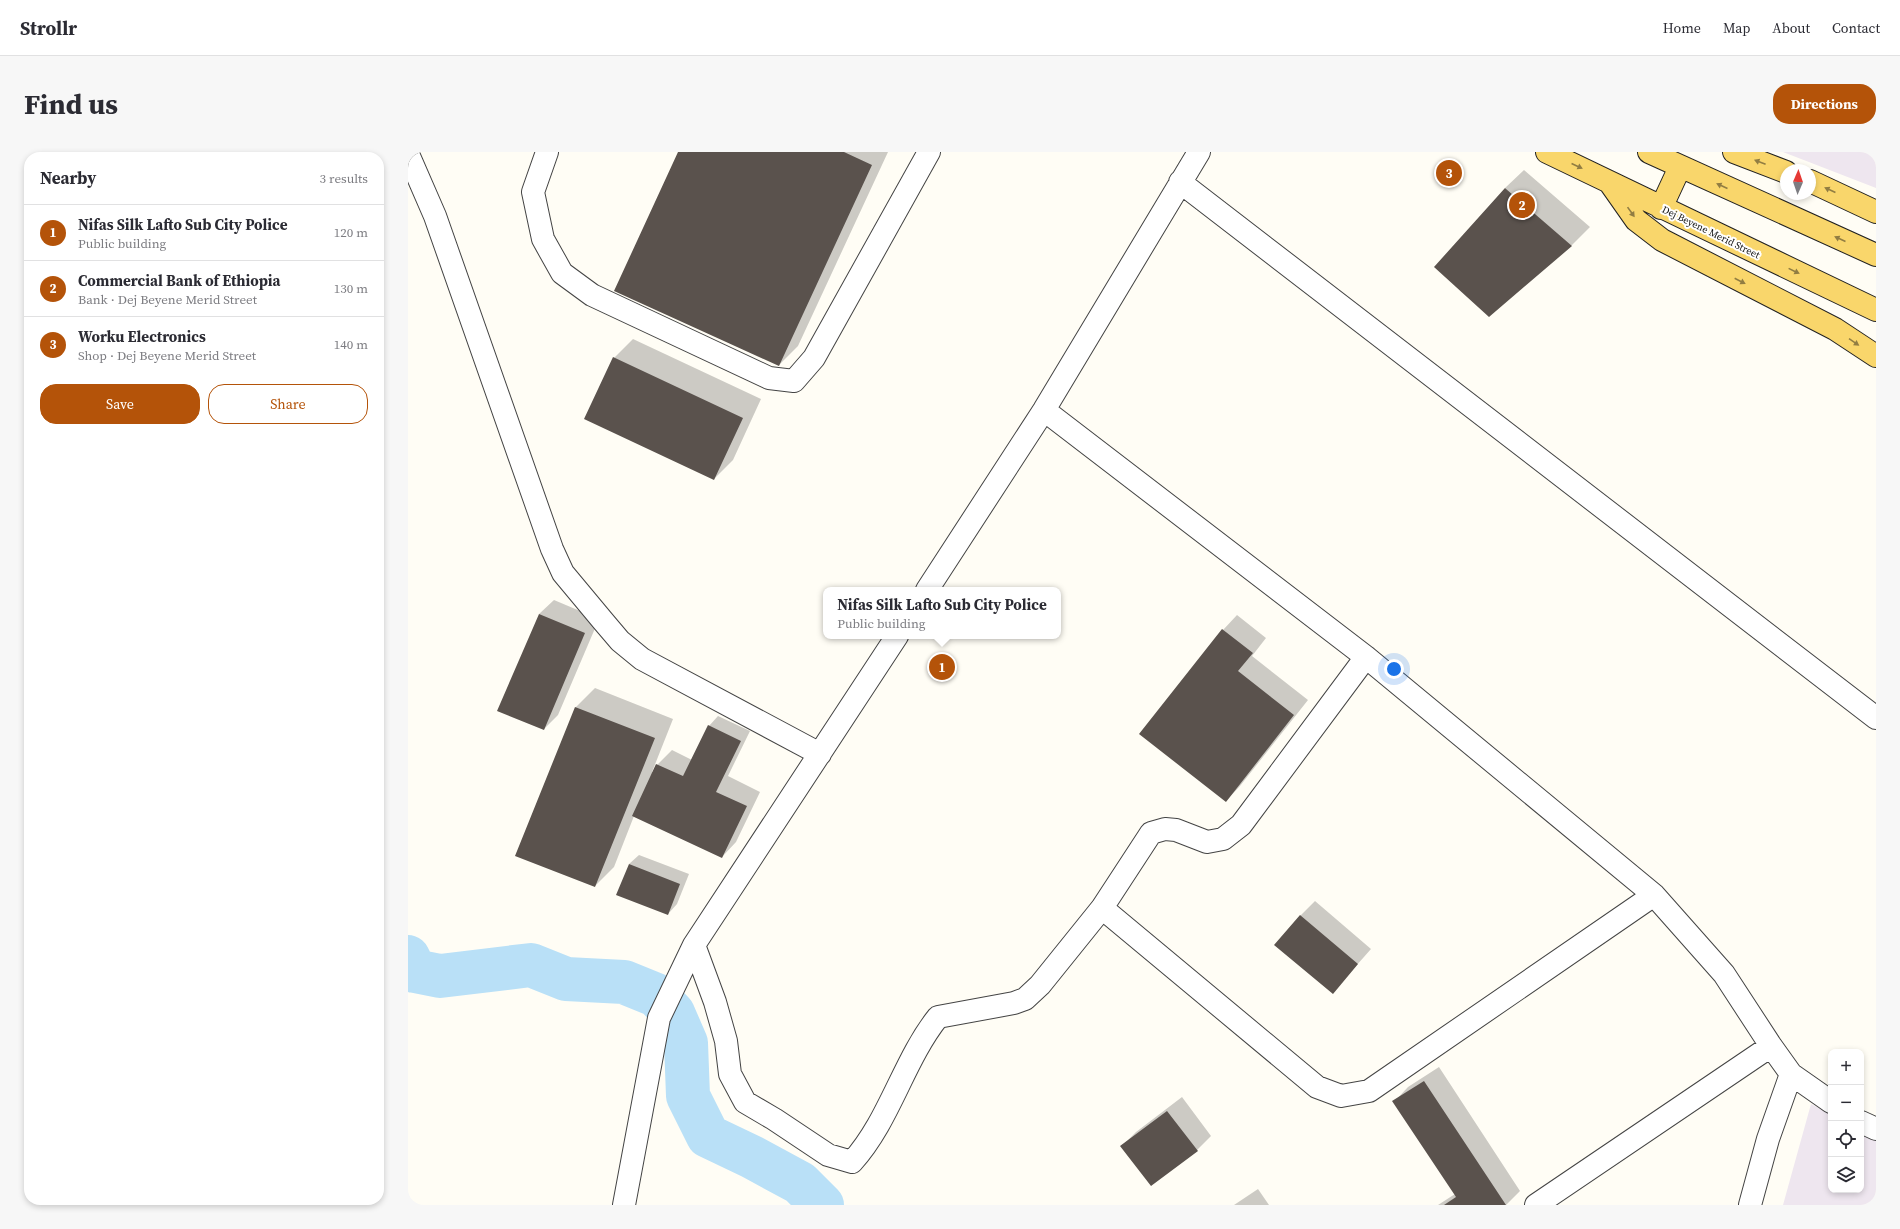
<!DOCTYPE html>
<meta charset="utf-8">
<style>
:root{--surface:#fff;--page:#f7f7f7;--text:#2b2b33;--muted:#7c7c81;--line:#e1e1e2;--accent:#b45309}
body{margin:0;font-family:"Source Serif 4",serif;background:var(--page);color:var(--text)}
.controls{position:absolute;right:12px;bottom:12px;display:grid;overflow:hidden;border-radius:8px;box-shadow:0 2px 6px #0003}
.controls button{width:36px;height:36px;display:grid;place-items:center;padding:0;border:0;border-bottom:1px solid var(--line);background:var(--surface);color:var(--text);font:20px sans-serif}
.compass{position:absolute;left:1372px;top:12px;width:36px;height:36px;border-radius:50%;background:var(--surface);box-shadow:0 2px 6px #0003;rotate:2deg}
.you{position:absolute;left:986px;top:517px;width:14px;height:14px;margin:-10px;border:3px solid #fff;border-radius:50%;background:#1a73e8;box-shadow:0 0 0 6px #1a73e833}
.badge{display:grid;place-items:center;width:26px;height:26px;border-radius:50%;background:var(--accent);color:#fff;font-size:13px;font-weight:700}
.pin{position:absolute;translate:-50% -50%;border:2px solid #fff;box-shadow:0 1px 4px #0006}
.popup{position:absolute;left:415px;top:435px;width:238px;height:52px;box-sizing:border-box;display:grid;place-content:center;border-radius:8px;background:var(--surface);filter:drop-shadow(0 1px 3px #0005);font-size:13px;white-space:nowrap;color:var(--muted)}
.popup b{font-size:15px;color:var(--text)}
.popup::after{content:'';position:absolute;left:50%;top:100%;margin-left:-8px;border:8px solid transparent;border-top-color:var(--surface)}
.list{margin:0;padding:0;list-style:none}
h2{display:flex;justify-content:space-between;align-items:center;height:52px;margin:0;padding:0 16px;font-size:17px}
h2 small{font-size:13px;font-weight:400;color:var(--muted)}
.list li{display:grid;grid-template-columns:26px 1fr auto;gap:12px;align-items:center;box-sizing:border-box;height:56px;padding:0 16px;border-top:1px solid var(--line)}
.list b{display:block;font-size:15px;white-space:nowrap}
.list p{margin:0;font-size:13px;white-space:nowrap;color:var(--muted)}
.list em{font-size:13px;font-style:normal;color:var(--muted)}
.actions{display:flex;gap:8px;padding:12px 16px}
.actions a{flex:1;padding:9px 0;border:1px solid var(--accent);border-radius:16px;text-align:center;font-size:14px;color:var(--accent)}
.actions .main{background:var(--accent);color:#fff}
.icon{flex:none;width:22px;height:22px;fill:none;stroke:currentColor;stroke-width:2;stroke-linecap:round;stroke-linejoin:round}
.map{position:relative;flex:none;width:1468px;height:1053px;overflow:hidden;border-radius:16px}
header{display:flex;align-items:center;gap:24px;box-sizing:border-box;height:56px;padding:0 20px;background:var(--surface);border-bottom:1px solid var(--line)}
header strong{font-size:19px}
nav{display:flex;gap:22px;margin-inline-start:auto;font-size:14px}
.intro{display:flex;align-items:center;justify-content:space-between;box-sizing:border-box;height:96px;padding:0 24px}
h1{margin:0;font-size:28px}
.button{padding:10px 18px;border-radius:16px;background:var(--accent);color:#fff;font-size:14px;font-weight:700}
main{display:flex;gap:24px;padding:0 24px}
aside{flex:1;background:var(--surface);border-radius:16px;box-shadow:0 2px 6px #0003}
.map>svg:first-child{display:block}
</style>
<header>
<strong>Strollr</strong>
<nav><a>Home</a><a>Map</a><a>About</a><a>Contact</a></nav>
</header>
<div class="intro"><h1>Find us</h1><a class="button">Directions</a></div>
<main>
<aside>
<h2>Nearby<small>3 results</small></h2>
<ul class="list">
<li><span class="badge">1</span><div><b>Nifas Silk Lafto Sub City Police</b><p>Public building</p></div><em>120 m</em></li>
<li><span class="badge">2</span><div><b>Commercial Bank of Ethiopia</b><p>Bank · Dej Beyene Merid Street</p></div><em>130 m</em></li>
<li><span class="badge">3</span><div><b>Worku Electronics</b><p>Shop · Dej Beyene Merid Street</p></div><em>140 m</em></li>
</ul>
<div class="actions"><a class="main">Save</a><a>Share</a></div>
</aside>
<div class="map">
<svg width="1468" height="1053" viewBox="0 0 1468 1053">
<rect width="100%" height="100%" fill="#fffdf5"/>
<!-- industrial -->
<path fill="#eee6ef" d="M1375,0H1468V36Z
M1403,952L1423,962V1038H1453V977L1468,984V1053H1375Z"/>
<!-- shadow -->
<path fill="#0003" d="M271,0H480L390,194L371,213Z
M1116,18L1182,75L1163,94L1097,36Z
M225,187L353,247L325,308L306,327L206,206Z
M146,448L191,467L150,563L136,577L131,462Z
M829,463L858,486L844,504L900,548L832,634L818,649L815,478Z
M187,536L265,567L244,620L246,621L249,613L264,598L284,608L301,574L310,564L342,579L320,624L352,640L328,690L314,705L226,664L206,715L187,734L108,703L168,555Z
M231,703L281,722L269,752L260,762L221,712Z
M907,749L963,797L925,840L892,764Z
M1031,915L1112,1039L1098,1053H1030L1047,1042L986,950L1000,935Z
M774,945L803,984L789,998L714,994L728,980Z
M850,1037L861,1053H826Z"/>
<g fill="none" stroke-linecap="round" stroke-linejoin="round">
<!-- river -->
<path stroke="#b9e0f7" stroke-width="44" d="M0,805L7,819L32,824L123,813L158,827L216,830L248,843L265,861L278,891L280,944L300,984L344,1005L392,1031L414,1053"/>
</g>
<!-- building -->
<path fill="#5a524d" d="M270,0H436L464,13L371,214L206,139Z
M1097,36L1164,94L1081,165L1026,115Z
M205,205L335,266L306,328L176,267Z
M131,462L177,481L136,578L89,559Z
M814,477L845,501L830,519L886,563L818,650L731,582Z
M167,555L247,586L187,735L107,704Z
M300,573L333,589L308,640L339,654L314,706L224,664L248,612L275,624Z
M221,712L272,732L260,763L208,743Z
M892,763L950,812L925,842L866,793Z
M1016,929L1098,1053H1036L1048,1045L984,949Z
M759,959L790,999L743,1034L712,994Z"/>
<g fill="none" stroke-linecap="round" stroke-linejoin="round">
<defs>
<path id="minor" d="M139,0L125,40L135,87L154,121L184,143L361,226L386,229L406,206L521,0
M0,2L27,64L144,397L155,421L195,469L212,489L234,507L412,602
M772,30L1468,566
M636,258L958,505L1246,743L1316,822L1363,894
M519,438L636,258L791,0
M489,484L286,793L307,850L318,889L322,922L337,950L366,967L420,1003L444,1010C482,968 495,909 530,865L606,851L617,847L632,833L694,756L743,681L757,677L768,678L799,690L815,687L833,673L958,505
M694,756L909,935L933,944L961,939L1246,743
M1453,970L1468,977
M216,1053L251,866L286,793
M1128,1053L1363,894L1383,922L1423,950
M1342,1053L1360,987L1383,922"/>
<path id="major" d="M1139,0L1468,158
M1241,0L1468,103
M1326,0L1378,20
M1402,29L1468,60
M1202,31L1228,68L1254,88L1427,177L1468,204
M1253,56L1272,15"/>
</defs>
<!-- minor casing -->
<use href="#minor" stroke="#444" stroke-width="24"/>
<!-- major casing -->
<use href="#major" stroke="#222" stroke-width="24"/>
<!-- minor -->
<use href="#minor" stroke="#fff" stroke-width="22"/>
<!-- major -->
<use href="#major" stroke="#f9d66b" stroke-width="22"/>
</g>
<!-- one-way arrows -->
<defs><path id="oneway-solid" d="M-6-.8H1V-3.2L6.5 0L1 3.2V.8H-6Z"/></defs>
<g fill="#917d42">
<use href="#oneway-solid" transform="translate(1352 10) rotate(-159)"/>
<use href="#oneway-solid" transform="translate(1169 14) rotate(25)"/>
<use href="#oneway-solid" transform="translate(1314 34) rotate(-156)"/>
<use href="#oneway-solid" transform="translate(1422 38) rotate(-155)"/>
<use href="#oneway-solid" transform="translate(1223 60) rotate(55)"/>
<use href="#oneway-solid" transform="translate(1432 87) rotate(-156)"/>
<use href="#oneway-solid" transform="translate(1386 119) rotate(26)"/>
<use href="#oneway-solid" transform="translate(1332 129) rotate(27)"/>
<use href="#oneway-solid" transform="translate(1446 190) rotate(34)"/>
</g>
<g text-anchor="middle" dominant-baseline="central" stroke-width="4" stroke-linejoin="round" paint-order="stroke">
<!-- street labels -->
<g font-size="10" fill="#111" stroke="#fff">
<text transform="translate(1303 80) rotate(26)">Dej Beyene Merid Street</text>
</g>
</g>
</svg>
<div class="controls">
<button>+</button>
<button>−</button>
<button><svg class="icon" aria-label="locate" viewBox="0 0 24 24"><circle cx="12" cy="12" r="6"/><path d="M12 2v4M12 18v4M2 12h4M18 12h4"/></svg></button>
<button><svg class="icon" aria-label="layers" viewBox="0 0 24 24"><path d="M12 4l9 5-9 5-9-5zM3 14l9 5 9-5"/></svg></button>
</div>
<svg class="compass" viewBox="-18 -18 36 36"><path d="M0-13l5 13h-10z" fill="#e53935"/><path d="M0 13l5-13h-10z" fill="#7c7c81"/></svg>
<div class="you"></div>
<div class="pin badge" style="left:534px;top:515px">1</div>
<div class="popup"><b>Nifas Silk Lafto Sub City Police</b>Public building</div>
<div class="pin badge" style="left:1114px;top:53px">2</div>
<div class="pin badge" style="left:1041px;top:21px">3</div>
</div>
</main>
